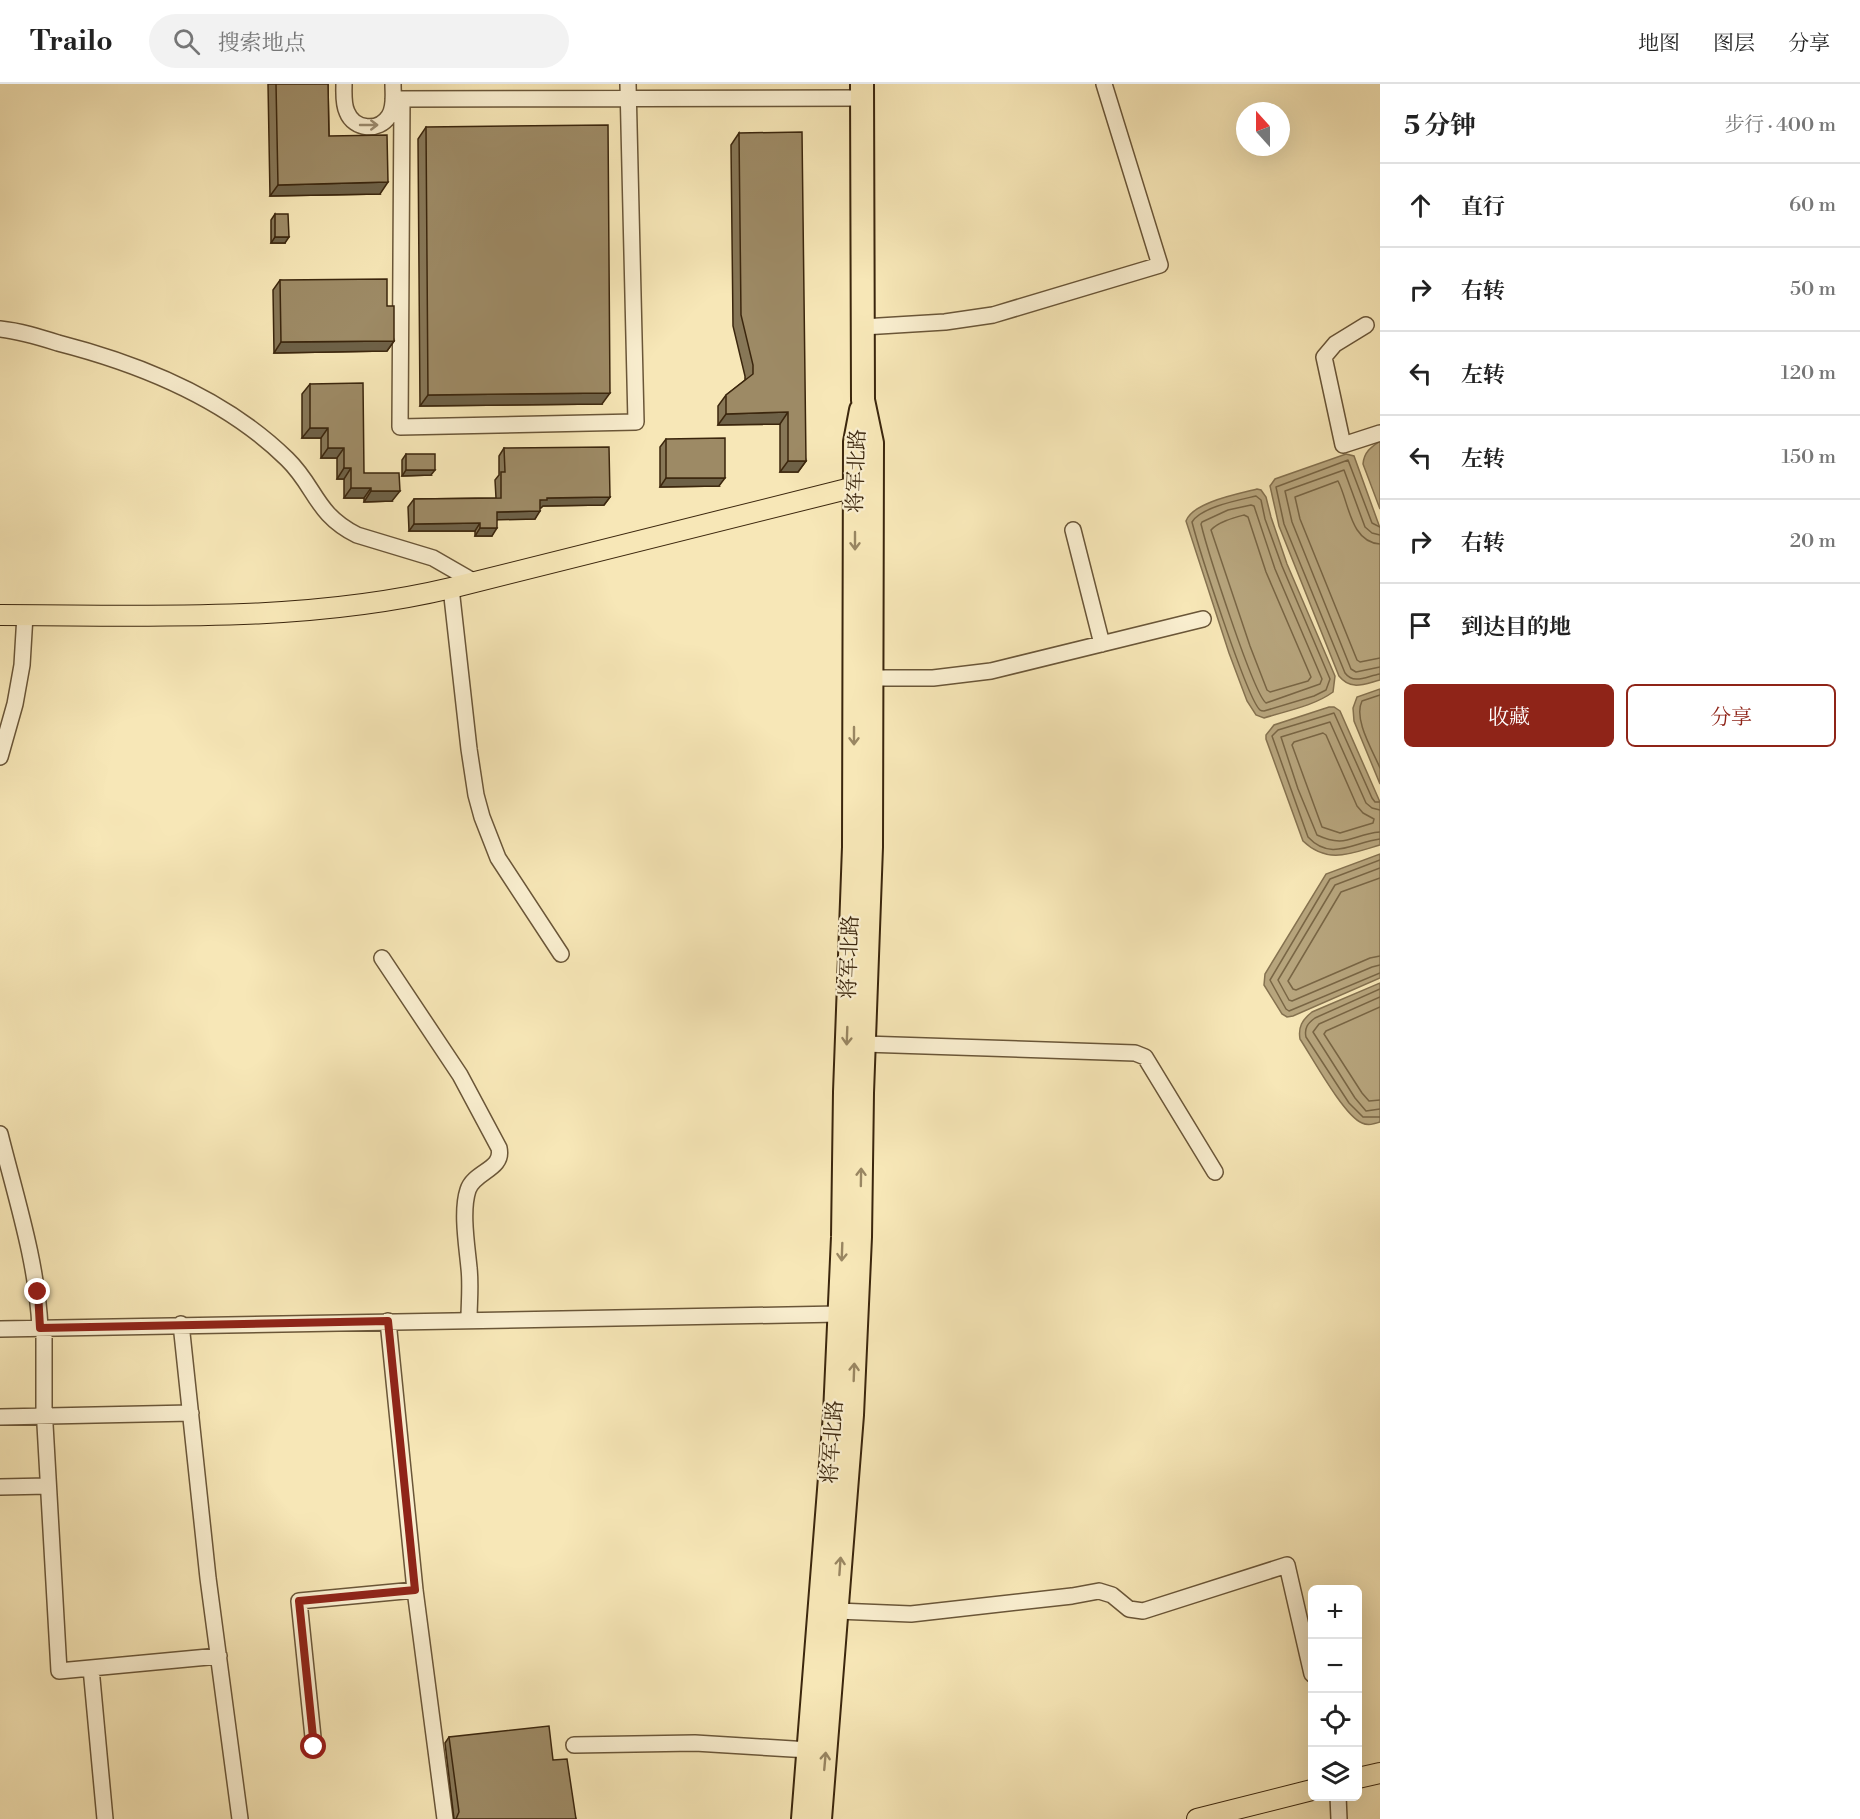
<!DOCTYPE html>
<html lang="zh">
<meta charset="utf-8">
<style>
:root{--surface:#fff;--page:#f2f2f2;--text:#222;--muted:#767676;--line:#e0e0e0;--accent:#8f2418}
body{margin:0;font-family:"Libre Bodoni","Noto Serif SC",serif;background:var(--page);color:var(--text)}
.controls{position:absolute;right:18px;bottom:18px;display:grid;overflow:hidden;border-radius:9px;box-shadow:0 6px 24px #0002}
.controls button{width:54px;height:54px;display:grid;place-items:center;padding:0;border:0;border-bottom:2px solid var(--line);background:var(--surface);color:var(--text);font:30px sans-serif}
.compass{position:absolute;left:1236px;top:18px;width:54px;height:54px;border-radius:50%;background:var(--surface);box-shadow:0 6px 24px #0002;rotate:339deg}
.stop{position:absolute;width:18px;height:18px;margin:-14px;border:4px solid #8f2418;border-radius:50%;background:#fff}
.stop.end{background:#8f2418;border-color:#fff;box-shadow:0 2px 6px #0008}
.list{margin:0;padding:0;list-style:none}
h2{display:flex;justify-content:space-between;align-items:center;height:78px;margin:0;padding:0 24px;font-size:26px}
h2 small{font-size:20px;font-weight:400;color:var(--muted)}
.list li{display:grid;grid-template-columns:39px 1fr auto;gap:18px;align-items:center;box-sizing:border-box;height:84px;padding:0 24px;border-top:2px solid var(--line)}
.list b{display:block;font-size:22px;white-space:nowrap}
.list em{font-size:20px;font-style:normal;color:var(--muted)}
.actions{display:flex;gap:12px;padding:18px 24px}
.actions a{flex:1;padding:14px 0;border:2px solid var(--accent);border-radius:9px;text-align:center;font-size:21px;color:var(--accent)}
.actions .main{background:var(--accent);color:#fff}
.icon{flex:none;width:33px;height:33px;fill:none;stroke:currentColor;stroke-width:2;stroke-linecap:round;stroke-linejoin:round}
.map{position:relative;flex:none;width:1380px;height:1735px;overflow:hidden}
header{display:flex;align-items:center;gap:36px;box-sizing:border-box;height:84px;padding:0 30px;background:var(--surface);border-bottom:2px solid var(--line)}
header strong{font-size:28px}
nav{display:flex;gap:33px;margin-inline-start:auto;font-size:21px}
.search{width:420px;height:54px;background:var(--page);display:flex;align-items:center;gap:15px;box-sizing:border-box;padding:0 21px;border-radius:33px;color:var(--muted);font-size:22px}
main{display:flex}
aside{flex:1;background:var(--surface)}
.map>svg:first-child{display:block}
</style>
<header>
<strong>Trailo</strong>
<div class="search"><svg class="icon" aria-label="search" viewBox="0 0 24 24"><circle cx="10" cy="10" r="6"/><path d="M15 15l6 6"/></svg>搜索地点</div>
<nav><a>地图</a><a>图层</a><a>分享</a></nav>
</header>
<main>
<div class="map">
<svg width="1380" height="1735" viewBox="0 0 1380 1735">
<rect width="100%" height="100%" fill="#f7e7b7"/>
<filter id="stains"><feTurbulence type="fractalNoise" baseFrequency=".00333" numOctaves="4"/><feColorMatrix values="0 0 0 0 .2 0 0 0 0 .09 0 0 0 0 .02 0 0 0 .5 -.17"/></filter>
<radialGradient id="worn" r=".72"><stop offset=".6" stop-color="#630" stop-opacity="0"/><stop offset="1" stop-color="#630" stop-opacity=".3"/></radialGradient>
<!-- water -->
<path fill="#b7a57d" stroke="#857250" stroke-width="1.5" d="M1380,357V425L1363,380C1364,368 1371,363 1380,357Z
M1346,370L1354,372L1380,444V596C1364,600 1351,607 1339,592L1279,442L1270,402L1275,395Z
M1257,405L1261,406L1266,413L1271,433L1287,480L1335,592L1333,608C1314,622 1286,627 1264,634L1256,631L1247,617L1229,569L1186,437C1193,418 1238,410 1257,405Z
M1380,605V700L1354,637L1353,624L1357,613Z
M1329,623H1334L1340,627L1380,718V761C1352,769 1328,781 1303,757L1266,655V651L1274,641Z
M1380,770V894L1293,932L1287,933L1282,930L1264,901L1265,890L1326,790Z
M1380,899V1038C1374,1040 1368,1042 1362,1039C1344,1032 1312,973 1300,955C1298,943 1302,936 1312,928Z"/>
<g fill="none" stroke-linecap="round" stroke-linejoin="round">
<!-- shore -->
<path stroke="#796645" stroke-width="1.5" d="M1256,412L1261,416L1265,435L1282,482L1330,595L1326,606L1314,612L1264,627C1263,627 1261,627 1260,626C1247,615 1198,462 1192,438C1201,423 1239,416 1256,412Z
M1251,421L1254,422L1275,485L1322,595L1320,600L1266,619C1253,609 1207,465 1201,440L1202,438L1228,426Z
M1244,431L1248,433L1266,488L1311,593L1308,597L1270,608L1267,606L1250,562L1211,446C1218,438 1233,434 1244,431Z
M1380,443L1372,439L1348,376L1276,403L1284,440L1345,589C1354,601 1367,592 1380,590
M1380,451L1372,449L1365,443L1344,386L1285,407L1292,438L1351,585L1356,588L1380,583
M1380,460C1350,458 1349,418 1338,397L1295,413L1300,435L1357,576L1360,578L1380,574
M1380,611L1362,617C1353,635 1373,667 1380,684
M1323,649L1326,651L1357,722L1363,729L1374,735L1373,739L1340,749L1322,743L1292,661L1294,658Z
M1380,718H1375L1372,714L1334,629L1278,646L1272,652L1308,753C1331,778 1354,758 1380,755
M1380,726L1372,724L1366,719L1330,638L1281,653L1298,705L1317,751C1347,765 1352,750 1380,748
M1380,776L1330,795L1270,896L1286,925L1289,927L1380,889
M1380,784L1335,801L1278,896L1289,916L1292,917L1372,883L1380,881
M1380,794L1341,808L1288,897L1293,905L1296,906L1370,874L1380,872
M1380,905L1315,934C1308,939 1304,944 1306,953L1349,1019L1363,1033H1380
M1380,913L1319,940L1313,948L1355,1014L1366,1027L1380,1025
M1380,923L1326,947L1324,950L1362,1009L1369,1017L1380,1016"/>
<defs>
<path id="minor" d="M344,0C344,9 343,20 347,28C354,46 379,48 389,32C395,23 393,11 393,0
M393,15L862,14
M402,15L400,343L636,338L628,0
M1366,241L1335,260L1324,273L1343,361L1380,349
M863,243L945,238L993,231L1160,181L1104,0
M0,245C20,247 39,253 58,259C140,280 225,314 287,375C316,403 315,430 357,451L433,474L473,497
M1073,446L1102,560
M451,504L469,665L476,711L482,733L498,774L561,870
M872,594H933L991,587L1203,535
M0,673L15,620L22,581L25,531
M382,874L460,991L499,1064C504,1086 474,1087 468,1106C461,1127 467,1162 469,1184C471,1201 469,1219 469,1236
M864,960L1135,969L1145,973L1215,1088
M0,1050C16,1114 37,1178 40,1244
M388,1237L415,1506L445,1735
M181,1240L208,1494L240,1735
M44,1244V1323L59,1587L219,1572
M0,1245L839,1230
M0,1333L191,1329
M0,1403L48,1402
M837,1527L911,1530L1072,1512L1099,1507L1112,1511L1129,1525L1143,1527L1287,1481L1312,1590
M91,1584L105,1735
M574,1661L695,1659L809,1666
M314,1663L299,1517L415,1506
M1338,1712L1339,1735"/>
<path id="major" d="M0,531C150,531 304,539 451,504L855,403
M1358,1694L1380,1689
M1197,1735L1312,1706"/>
<path id="highway" d="M803,1735L835,1330L843,1153L845,1008L854,763L855,358L861,326
M820,1735L852,1331L860,1153L862,1009L871,763L872,359L863,316L862,0"/>
</defs>
<!-- minor casing -->
<use href="#minor" stroke="#6a5638" stroke-width="18"/>
<!-- major casing -->
<use href="#major" stroke="#3b260d" stroke-width="22"/>
<!-- highway casing -->
<use href="#highway" stroke="#3b260d" stroke-width="26"/>
<!-- minor -->
<use href="#minor" stroke="#faefd0" stroke-width="15"/>
<!-- major -->
<use href="#major" stroke="#f7e7b7" stroke-width="20"/>
<!-- highway -->
<use href="#highway" stroke="#f7e7b7" stroke-width="22"/>
</g>
<!-- wall -->
<path fill="#877757" stroke="#3b260d" stroke-width="1.5" d="M268,0H328L329,52L380,110L270,112Z
M426,43L602,320L420,322L418,55Z
M739,49L806,377L798,388H780V340L718,341V322L726,311L745,296V292L733,242L731,61Z
M275,130L285,159H271V136Z
M280,196L387,222L394,257L387,267L274,269L273,206Z
M310,300L364,389L392,417L364,418V414H344V395H337V374H321V354H302V310Z
M666,355L719,402L660,403V363Z
M504,364L610,413L604,421L543,422L540,424L535,435H497L492,452H475V447H409L408,423L414,415L496,414L495,396L499,391V372Z
M406,370L431,391L402,392V376Z
M449,1653L553,1676L576,1735H454L445,1659Z"/>
<!-- shaded-wall -->
<path fill="#6e6147" stroke="#3b260d" stroke-width="1.5" d="M388,98L380,110L270,112L278,101Z
M275,153H289L285,159H271Z
M394,257L387,267L274,269L281,258Z
M610,309L602,320L420,322L428,311Z
M788,328L780,340L718,341L726,330Z
M310,344H328L321,354H302Z
M328,364H344L337,374H321Z
M788,377H806L798,388H780Z
M344,384H351L344,395H337Z
M406,386H435L431,391L402,392Z
M666,394H725L719,402L660,403Z
M351,404H371L364,414H344Z
M371,407H400L392,417L364,418Z
M610,413L604,421L543,422L541,424H534L540,416L547,414Z
M540,427L535,435L492,436L497,428Z
M480,439L475,447H409L414,440Z
M480,444H497L492,452H475Z"/>
<!-- building -->
<path fill="#9d8a65" stroke="#3b260d" stroke-width="1.5" d="M276,0H328L329,52L387,51L388,98L278,101Z
M608,41L610,309L428,311L426,43Z
M802,48L806,377H788V328L726,330V311L753,290V281L741,231L739,49Z
M275,130H288L289,153H275Z
M387,195V222H394V257L281,258L280,196Z
M363,299L364,389H399L400,407H371V404H351V384H344V364H328V344H310V300Z
M725,354V394H666V355Z
M609,363L610,413L547,414V416H540V427L497,428V444H480V439L414,440V415L501,414V388H505L504,364Z
M406,370H435V386H406Z
M549,1642L553,1676L567,1675L576,1735H456L459,1728L449,1653Z"/>
<!-- one-way arrows -->
<defs><path id="oneway-shaft" d="M-6 0H5M1.5-3L5.5 0L1.5 3" fill="none" stroke-width="1.6" stroke-linecap="round" stroke-linejoin="round" transform="scale(1.5)"/></defs>
<use stroke="#9a8a6e" href="#oneway-shaft" transform="translate(369 41)"/>
<g stroke="#998662">
<use href="#oneway-shaft" transform="translate(855 457) rotate(90)"/>
<use href="#oneway-shaft" transform="translate(854 652) rotate(90)"/>
<use href="#oneway-shaft" transform="translate(847 952) rotate(92)"/>
<use href="#oneway-shaft" transform="translate(861 1093) rotate(-89)"/>
<use href="#oneway-shaft" transform="translate(842 1168) rotate(92)"/>
<use href="#oneway-shaft" transform="translate(854 1288) rotate(-88)"/>
<use href="#oneway-shaft" transform="translate(840 1482) rotate(-86)"/>
<use href="#oneway-shaft" transform="translate(825 1677) rotate(-85)"/>
</g>
<g fill="none" stroke-linecap="round" stroke-linejoin="round">
<!-- route -->
<path stroke="#8f2418" stroke-width="8" d="M38,1208L40,1244L388,1237L415,1506L299,1517L314,1663"/>
</g>
<g text-anchor="middle" dominant-baseline="central" stroke-width="4.5" stroke-linejoin="round" paint-order="stroke">
<!-- street labels -->
<g font-size="21" fill="#3b260d" stroke="#faefd0">
<text transform="translate(857 387) rotate(-88)">将军北路</text>
<text transform="translate(850 873) rotate(-88)">将军北路</text>
<text transform="translate(833 1358) rotate(-86)">将军北路</text>
</g>
</g>
<rect width="100%" height="100%" filter="url(#stains)"/>
<rect width="100%" height="100%" fill="url(#worn)"/>
</svg>
<div class="controls">
<button>+</button>
<button>−</button>
<button><svg class="icon" aria-label="locate" viewBox="0 0 24 24"><circle cx="12" cy="12" r="6"/><path d="M12 2v4M12 18v4M2 12h4M18 12h4"/></svg></button>
<button><svg class="icon" aria-label="layers" viewBox="0 0 24 24"><path d="M12 4l9 5-9 5-9-5zM3 14l9 5 9-5"/></svg></button>
</div>
<svg class="compass" viewBox="-18 -18 36 36"><path d="M0-13l5 13h-10z" fill="#e53935"/><path d="M0 13l5-13h-10z" fill="#767676"/></svg>
<div class="stop" style="left:314px;top:1663px"></div>
<div class="stop end" style="left:38px;top:1208px"></div>
</div>
<aside>
<h2>5 分钟<small>步行 · 400 m</small></h2>
<ul class="list">
<li><svg class="icon" aria-label="ahead" viewBox="0 0 24 24"><path d="M12 20V5M6 11l6-6 6 6"/></svg><div><b>直行</b></div><em>60 m</em></li>
<li><svg class="icon" aria-label="right" viewBox="0 0 24 24"><path d="M7 20v-9h11M14 6l5 5-5 5"/></svg><div><b>右转</b></div><em>50 m</em></li>
<li><svg class="icon" aria-label="left" viewBox="0 0 24 24"><path d="M17 20v-9H6M10 6l-5 5 5 5"/></svg><div><b>左转</b></div><em>120 m</em></li>
<li><svg class="icon" aria-label="left" viewBox="0 0 24 24"><path d="M17 20v-9H6M10 6l-5 5 5 5"/></svg><div><b>左转</b></div><em>150 m</em></li>
<li><svg class="icon" aria-label="right" viewBox="0 0 24 24"><path d="M7 20v-9h11M14 6l5 5-5 5"/></svg><div><b>右转</b></div><em>20 m</em></li>
<li><svg class="icon" aria-label="arrive" viewBox="0 0 24 24"><path d="M6 21V4h12l-3 4 3 4H6"/></svg><div><b>到达目的地</b></div></li>
</ul>
<div class="actions"><a class="main">收藏</a><a>分享</a></div>
</aside>
</main>
